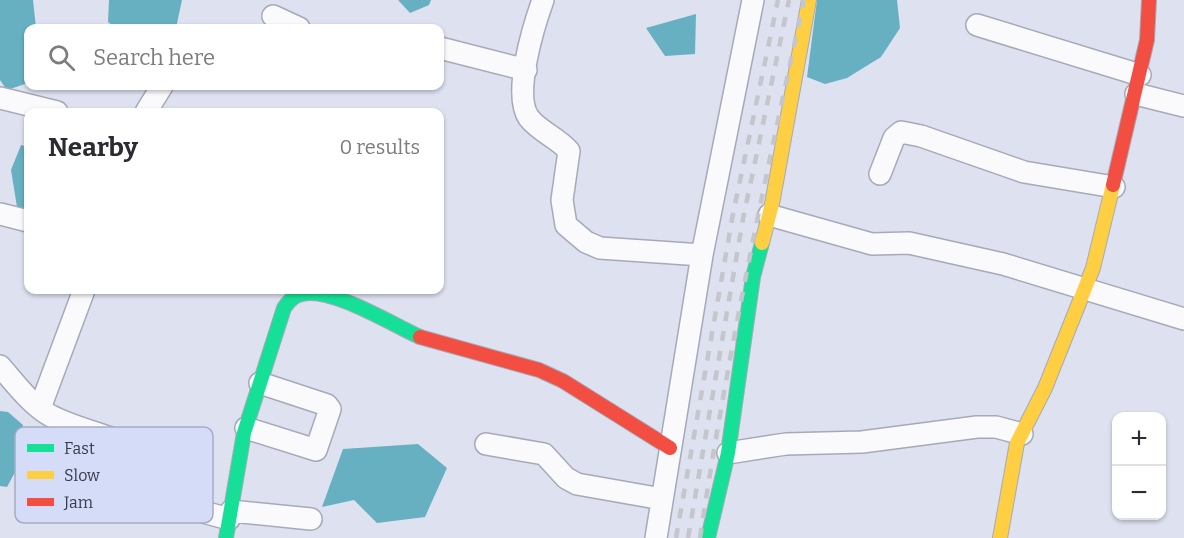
<!DOCTYPE html>
<meta charset="utf-8">
<style>
:root{--surface:#fff;--page:#f7f7f7;--text:#2b2b33;--muted:#7c7c81;--line:#e1e1e2}
body{margin:0;font-family:Bitter,serif;background:var(--page);color:var(--text)}
.controls{position:absolute;right:18px;bottom:18px;display:grid;overflow:hidden;border-radius:12px;box-shadow:0 2px 4px #0004}
.controls button{width:54px;height:54px;display:grid;place-items:center;padding:0;border:0;border-bottom:2px solid var(--line);background:var(--surface);color:var(--text);font:30px sans-serif}
.list{margin:0;padding:0;list-style:none}
h2{display:flex;justify-content:space-between;align-items:center;height:78px;margin:0;padding:0 24px;font-size:26px}
h2 small{font-size:20px;font-weight:400;color:var(--muted)}
.icon{flex:none;width:33px;height:33px;fill:none;stroke:currentColor;stroke-width:2;stroke-linecap:round;stroke-linejoin:round}
.map{position:relative;flex:none;width:1184px;height:538px;overflow:hidden}
.search{position:absolute;background:var(--surface);box-shadow:0 2px 4px #0004;left:24px;top:24px;width:420px;height:66px;display:flex;align-items:center;gap:15px;box-sizing:border-box;padding:0 21px;border-radius:12px;color:var(--muted);font-size:22px}
.panel{position:absolute;background:var(--surface);box-shadow:0 2px 4px #0004;left:24px;top:108px;width:420px;height:186px;border-radius:12px}
.map>svg:first-child{display:block}
</style>
<div class="map">
<svg width="1184" height="538" viewBox="0 0 1184 538">
<rect width="100%" height="100%" fill="#dde1f0"/>
<!-- water -->
<path fill="#67b0c2" d="M0,0H33L36,28H28V83L7,90L0,80Z
M109,0H182L176,28H116L108,22Z
M398,0H431L429,5L410,13Z
M817,0H897L900,28L881,57L847,78L825,84L807,77Z
M696,14L695,54L665,56L646,28Z
M21,145L28,147V215L18,213L11,170Z
M0,411L8,412L23,425L20,463L7,487L0,486Z
M418,444L447,468L425,517L377,523L354,500L322,507L343,449Z"/>
<g fill="none" stroke-linecap="round" stroke-linejoin="round">
<defs>
<path id="street" d="M543,0C534,25 512,95 529,118C540,132 558,138 569,151L562,200L566,225L586,242L600,248L702,255
M273,16L299,28
M977,25L1140,75
M440,48L526,70
M1136,94L1184,106
M0,98L57,112
M146,112L162,86
M880,174L894,138L901,132L921,136L1024,172L1114,187
M0,214L28,221
M769,215L872,244L909,243L1003,264L1184,319
M0,366C14,382 28,401 46,413C74,431 129,437 148,459L142,495
M40,408L84,290
M246,428L316,450L330,409L327,405L260,383
M486,444L544,454L566,478L577,484L662,499
M728,453L786,444L862,442L977,427H996L1022,434
M108,486L229,519
M231,511L311,519
M656,538L702,255L753,0"/>
<path id="fast" d="M226,538L244,433L284,308C289,301 293,296 302,294C330,286 393,325 420,337
M708,538L728,453L753,277L762,243"/>
<path id="slow" d="M762,243L772,204L809,0
M1000,538L1017,443L1045,388L1093,268L1113,185"/>
<path id="jam" d="M1113,185L1147,40L1149,0
M420,337L539,370L563,381L670,448"/>
</defs>
<!-- street casing -->
<use href="#street" stroke="#a6aab8" stroke-width="24"/>
<!-- fast casing -->
<use href="#fast" stroke="#a6aab8" stroke-width="16"/>
<!-- slow casing -->
<use href="#slow" stroke="#a6aab8" stroke-width="16"/>
<!-- jam casing -->
<use href="#jam" stroke="#a6aab8" stroke-width="16"/>
<!-- street -->
<use href="#street" stroke="#fafafd" stroke-width="21"/>
<!-- fast -->
<use href="#fast" stroke="#16e098" stroke-width="14"/>
<!-- slow -->
<use href="#slow" stroke="#ffcf43" stroke-width="14"/>
<!-- jam -->
<use href="#jam" stroke="#f24e42" stroke-width="14"/>
<!-- rail -->
<path stroke="#c4c6cb" stroke-width="4.5" stroke-dasharray="10 10" stroke-linecap="butt" d="M676,538L733,214L778,0
M688,538L743,219L789,0
M700,538C727,357 765,179 804,0"/>
</g>
<!-- legend -->
<rect x="15" y="427" width="198" height="96" rx="9" fill="#d5dcf8" stroke="#a6acc5" stroke-width="1.5"/>
<rect x="27" y="444" width="27" height="8" fill="#16e098"/>
<rect x="27" y="471" width="27" height="8" fill="#ffcf43"/>
<rect x="27" y="498" width="27" height="8" fill="#f24e42"/>
<g font-size="16" fill="#373b4d">
<text x="64" y="454">Fast</text>
<text x="64" y="481">Slow</text>
<text x="64" y="508">Jam</text>
</g>
</svg>
<div class="controls">
<button>+</button>
<button>−</button>
</div>
<div class="search"><svg class="icon" aria-label="search" viewBox="0 0 24 24"><circle cx="10" cy="10" r="6"/><path d="M15 15l6 6"/></svg>Search here</div>
<section class="panel">
<h2>Nearby<small>0 results</small></h2>
<ul class="list">
</ul>
</section>
</div>
